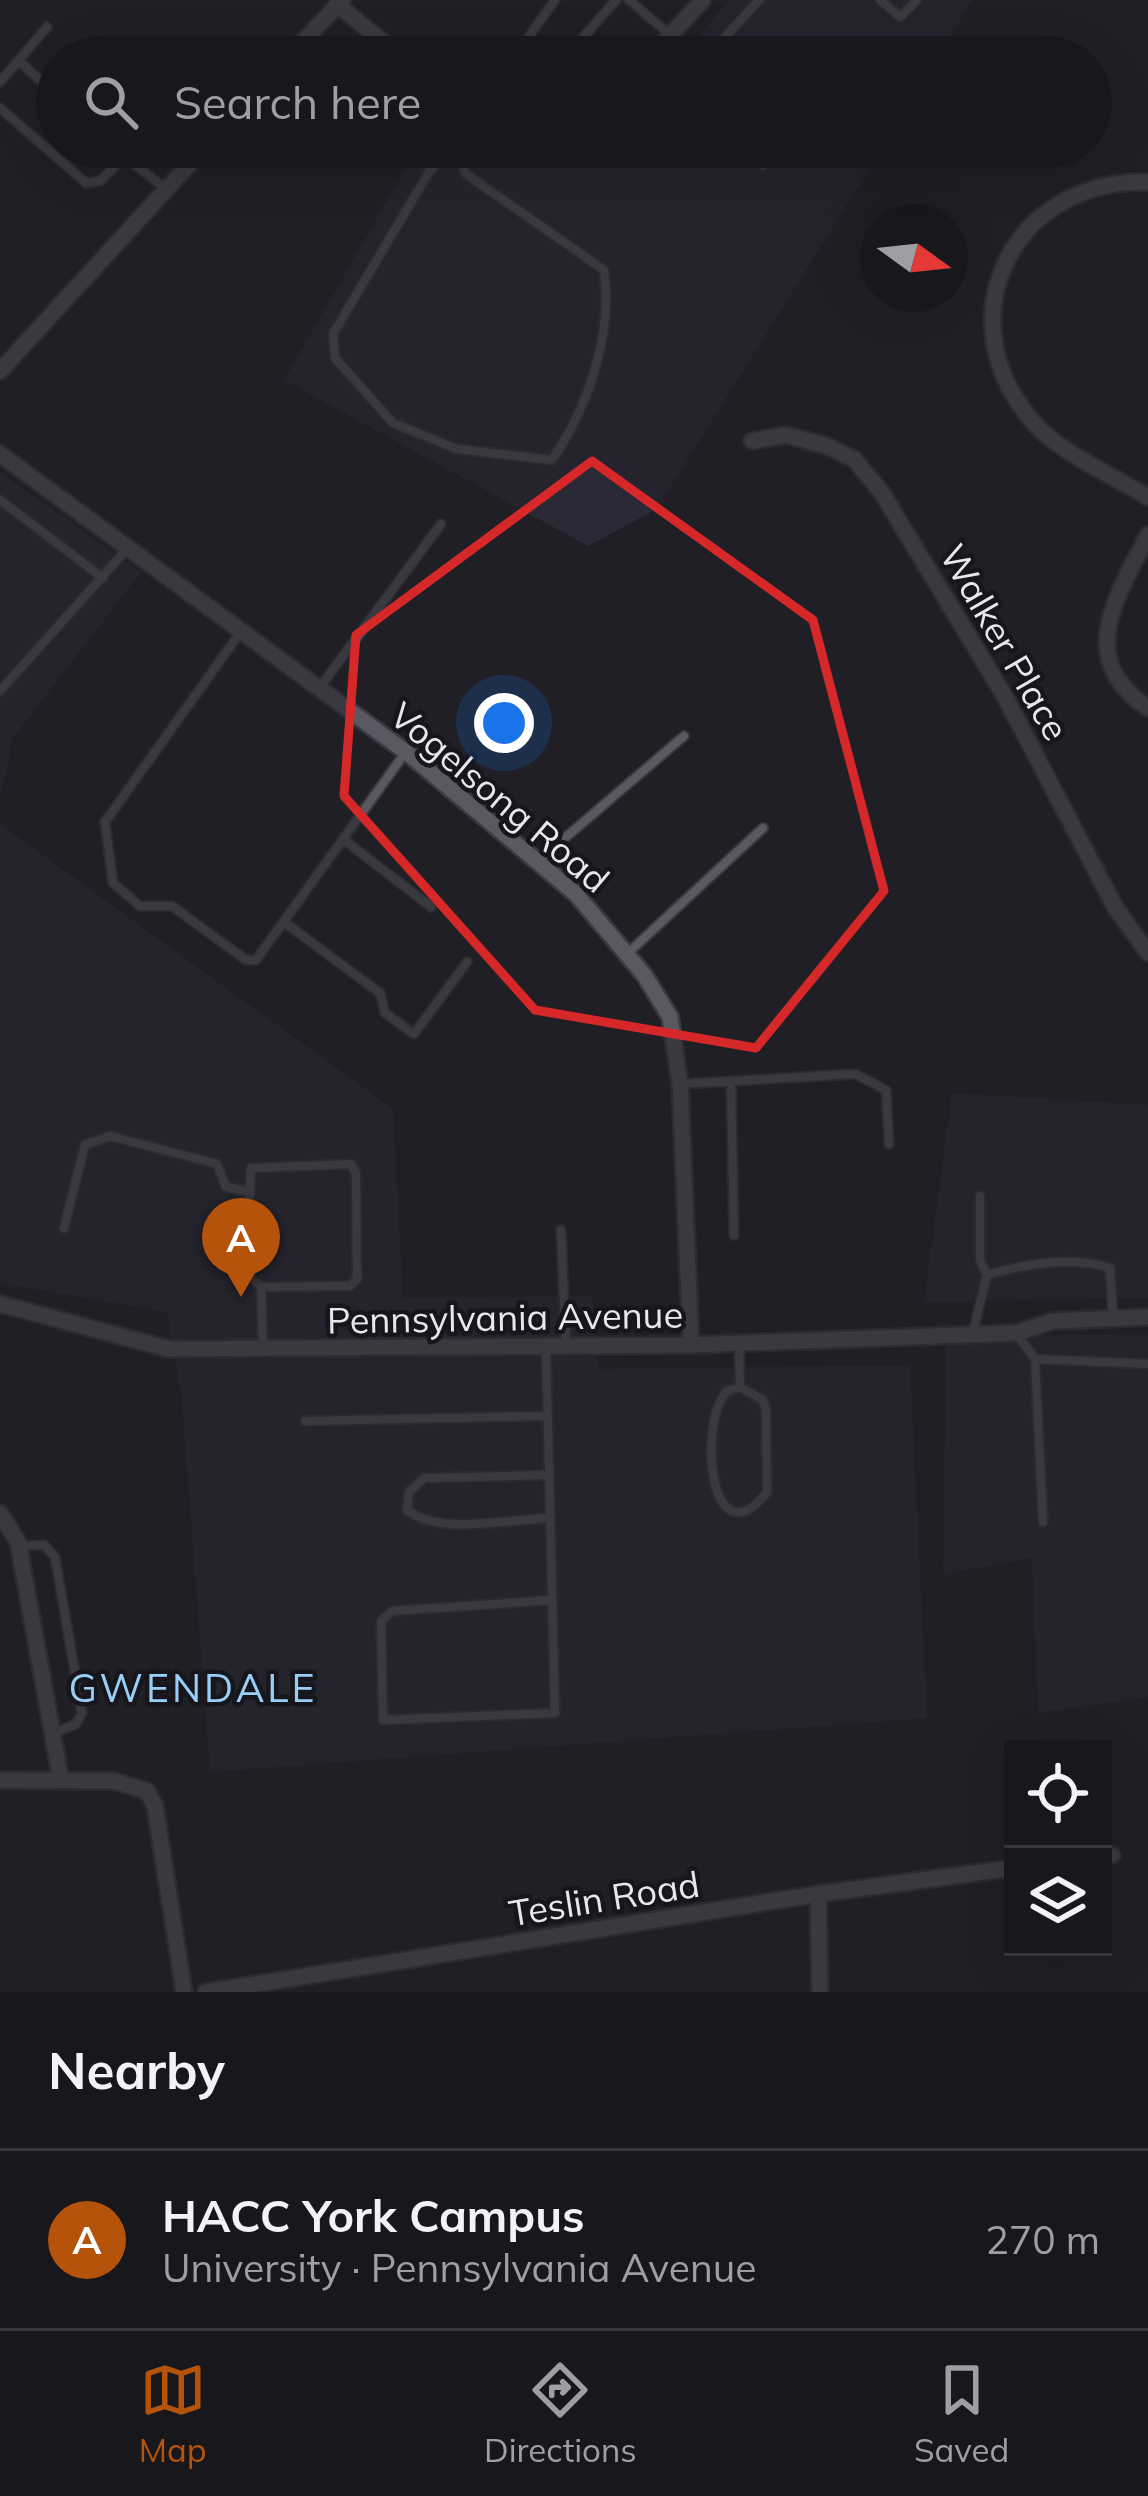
<!DOCTYPE html>
<meta charset="utf-8">
<style>
:root{--surface:#18171c;--page:#212025;--text:#f1f3f6;--muted:#9f9fa3;--line:#36363b;--accent:#b45309}
body{margin:0;font-family:Mulish,sans-serif;background:var(--page);color:var(--text)}
.controls{position:absolute;right:36px;bottom:36px;display:grid;overflow:hidden;border-radius:0px;box-shadow:0 12px 48px #0002}
.controls button{width:108px;height:108px;display:grid;place-items:center;padding:0;border:0;border-bottom:3px solid var(--line);background:var(--surface);color:var(--text);font:60px sans-serif}
.compass{position:absolute;left:860px;top:204px;width:108px;height:108px;border-radius:50%;background:var(--surface);box-shadow:0 12px 48px #0002;rotate:105deg}
.you{position:absolute;left:504px;top:723px;width:42px;height:42px;margin:-30px;border:9px solid #fff;border-radius:50%;background:#1a73e8;box-shadow:0 0 0 18px #1a73e833}
.badge{display:grid;place-items:center;width:78px;height:78px;border-radius:50%;background:var(--accent);color:#fff;font-size:39px;font-weight:700}
.pin{position:absolute;translate:-50% -99px;filter:drop-shadow(0 3px 6px #0008)}
.pin::after{content:'';position:absolute;top:63px;width:42px;height:36px;background:inherit;clip-path:polygon(0 0,100% 0,50% 100%)}
.list{margin:0;padding:0;list-style:none}
h2{display:flex;justify-content:space-between;align-items:center;height:156px;margin:0;padding:0 48px;font-size:51px}
h2 small{font-size:39px;font-weight:400;color:var(--muted)}
.list li{display:grid;grid-template-columns:78px 1fr auto;gap:36px;align-items:center;box-sizing:border-box;height:180px;padding:0 48px;border-top:3px solid var(--line)}
.list b{display:block;font-size:45px;white-space:nowrap}
.list p{margin:0;font-size:39px;white-space:nowrap;color:var(--muted)}
.list em{font-size:39px;font-style:normal;color:var(--muted)}
.icon{flex:none;width:66px;height:66px;fill:none;stroke:currentColor;stroke-width:2;stroke-linecap:round;stroke-linejoin:round}
.map{position:relative;flex:none;width:1148px;height:1992px;overflow:hidden}
.search{position:absolute;background:var(--surface);box-shadow:0 12px 48px #0002;left:36px;right:36px;top:36px;height:132px;display:flex;align-items:center;gap:30px;box-sizing:border-box;padding:0 42px;border-radius:66px;color:var(--muted);font-size:45px}
.sheet{height:336px;background:var(--surface)}
nav{display:flex;justify-content:space-around;align-items:center;box-sizing:border-box;height:168px;border-top:3px solid var(--line);background:var(--surface);font-size:33px;color:var(--muted)}
nav a{display:grid;justify-items:center;gap:6px}
nav .on{color:var(--accent)}
.map>svg:first-child{display:block}
</style>
<div class="map">
<svg width="1148" height="1992" viewBox="0 0 1148 1992">
<rect width="100%" height="100%" fill="#201f26"/>
<!-- built -->
<path fill="#2a2935" d="M729,0H972L938,57H681Z
M418,147H495L510,154L550,147H883L657,509L588,546L284,380Z
M0,472L141,572L13,738L0,800Z
M0,824L393,1109L403,1298L592,1296L598,1369L910,1365L927,1718L210,1772L182,1402L167,1312L0,1283Z
M952,1093L1148,1105V1298L924,1302Z
M946,1335H1148V1697L1038,1713L1032,1558L943,1574Z"/>
<g fill="none" stroke-linecap="round" stroke-linejoin="round">
<defs>
<path id="lane" d="M629,0L669,34
M880,0L900,17L917,0
M546,57L532,45L530,35L555,0
M566,57L616,0
M707,57L759,0
M19,61L57,96
M0,82L47,27
M0,108L86,183L100,181L125,157L114,147
M134,147L125,157L166,189
M451,147L429,172L333,334L335,358L393,423L457,449L552,460C588,407 613,335 604,270L466,174L455,147
M742,147L763,165
M0,500L103,578
M242,630L105,822L113,883L140,906H172L246,960H256L405,753
M320,687L441,524
M0,691L127,549
M343,839L431,907
M538,861L684,736
M284,922L380,993L385,1013L414,1034L467,962
M628,953L763,828
M731,1081L734,1235
M681,1084L855,1074L886,1090L889,1144
M980,1196V1260L987,1275
M64,1228L85,1145L110,1136L217,1164L226,1187L250,1192
M561,1230L566,1346
M261,1287L350,1286L357,1279L356,1174L351,1164L251,1168L246,1273L261,1287L263,1348
M973,1332L987,1275C1025,1264 1072,1255 1110,1268L1113,1319
M1017,1334L1035,1359L1148,1364
M739,1344L740,1387L763,1400L766,1409L767,1492C710,1564 697,1424 727,1391L740,1387
M546,1348L555,1713L383,1720L381,1622L392,1611L552,1600
M1035,1359L1043,1522
M305,1421L548,1416
M549,1475L424,1478L409,1492L407,1510C440,1536 509,1519 550,1518
M19,1546L44,1545L55,1557L82,1713L76,1724L54,1733"/>
<path id="street" d="M338,5L401,57
M289,57L342,0
M650,57L703,0
M1148,182C1013,178 943,318 1033,422C1056,450 1116,478 1148,497
M0,371L205,147
M752,441L786,435L827,446L854,459L882,493L1004,695L1115,907L1148,953
M0,454L410,755L576,894L645,976L670,1017L680,1084L691,1345
M1148,535C1117,596 1074,659 1148,708
M0,1304L169,1349L691,1345L1016,1333L1053,1321L1148,1317
M0,1513L18,1542L61,1781
M0,1780L114,1781L147,1791L155,1806L184,1992
M1103,1857L1112,1855
M818,1894L820,1992
M206,1992L818,1894L1013,1868"/>
</defs>
<!-- lane casing -->
<use href="#lane" stroke="#3b3a40" stroke-width="12"/>
<!-- street casing -->
<use href="#street" stroke="#3b3a40" stroke-width="20"/>
<!-- lane -->
<use href="#lane" stroke="#5a5961" stroke-width="8"/>
<!-- street -->
<use href="#street" stroke="#5a5961" stroke-width="15"/>
</g>
<!-- marked area -->
<path d="M0 0H1148V1992H0ZM592,461L813,620L884,891L756,1048L535,1010L344,796L356,635Z" fill="#201f26" fill-opacity=".55" fill-rule="evenodd"/>
<path fill="none" stroke="#d62828" stroke-width="9" stroke-linejoin="round" d="M592,461L813,620L884,891L756,1048L535,1010L344,796L356,635Z"/>
<g text-anchor="middle" dominant-baseline="central" stroke-width="9" stroke-linejoin="round" paint-order="stroke">
<!-- street labels -->
<g font-size="36" fill="#e8e8ec" stroke="#17161c">
<text transform="translate(1005 642) rotate(60)">Walker Place</text>
<text transform="translate(500 797) rotate(40)">Vogelsong Road</text>
<text transform="translate(505 1317) rotate(-1)">Pennsylvania Avenue</text>
<text transform="translate(604 1898) rotate(-9)">Teslin Road</text>
</g>
<!-- neighbourhood labels -->
<g font-size="39" letter-spacing="3" fill="#99cef7" stroke="#17161c">
<text x="193" y="1687">GWENDALE</text>
</g>
</g>
</svg>
<div class="controls">
<button><svg class="icon" aria-label="locate" viewBox="0 0 24 24"><circle cx="12" cy="12" r="6"/><path d="M12 2v4M12 18v4M2 12h4M18 12h4"/></svg></button>
<button><svg class="icon" aria-label="layers" viewBox="0 0 24 24"><path d="M12 4l9 5-9 5-9-5zM3 14l9 5 9-5"/></svg></button>
</div>
<svg class="compass" viewBox="-18 -18 36 36"><path d="M0-13l5 13h-10z" fill="#e53935"/><path d="M0 13l5-13h-10z" fill="#9f9fa3"/></svg>
<div class="you"></div>
<div class="pin badge" style="left:241px;top:1297px">A</div>
<div class="search"><svg class="icon" aria-label="search" viewBox="0 0 24 24"><circle cx="10" cy="10" r="6"/><path d="M15 15l6 6"/></svg>Search here</div>
</div>
<section class="sheet">
<h2>Nearby<small></small></h2>
<ul class="list">
<li><span class="badge">A</span><div><b>HACC York Campus</b><p>University · Pennsylvania Avenue</p></div><em>270 m</em></li>
</ul>
</section>
<nav>
<a class="on"><svg class="icon" aria-label="map" viewBox="0 0 24 24"><path d="M3 6l6-2 6 2 6-2v14l-6 2-6-2-6 2zM9 4v14M15 6v14"/></svg>Map</a>
<a><svg class="icon" aria-label="directions" viewBox="0 0 24 24"><path d="M12 3l9 9-9 9-9-9zM9 14v-3h6M13 9l2 2-2 2"/></svg>Directions</a>
<a><svg class="icon" aria-label="saved" viewBox="0 0 24 24"><path d="M7 4h10v16l-5-4-5 4z"/></svg>Saved</a>
</nav>
